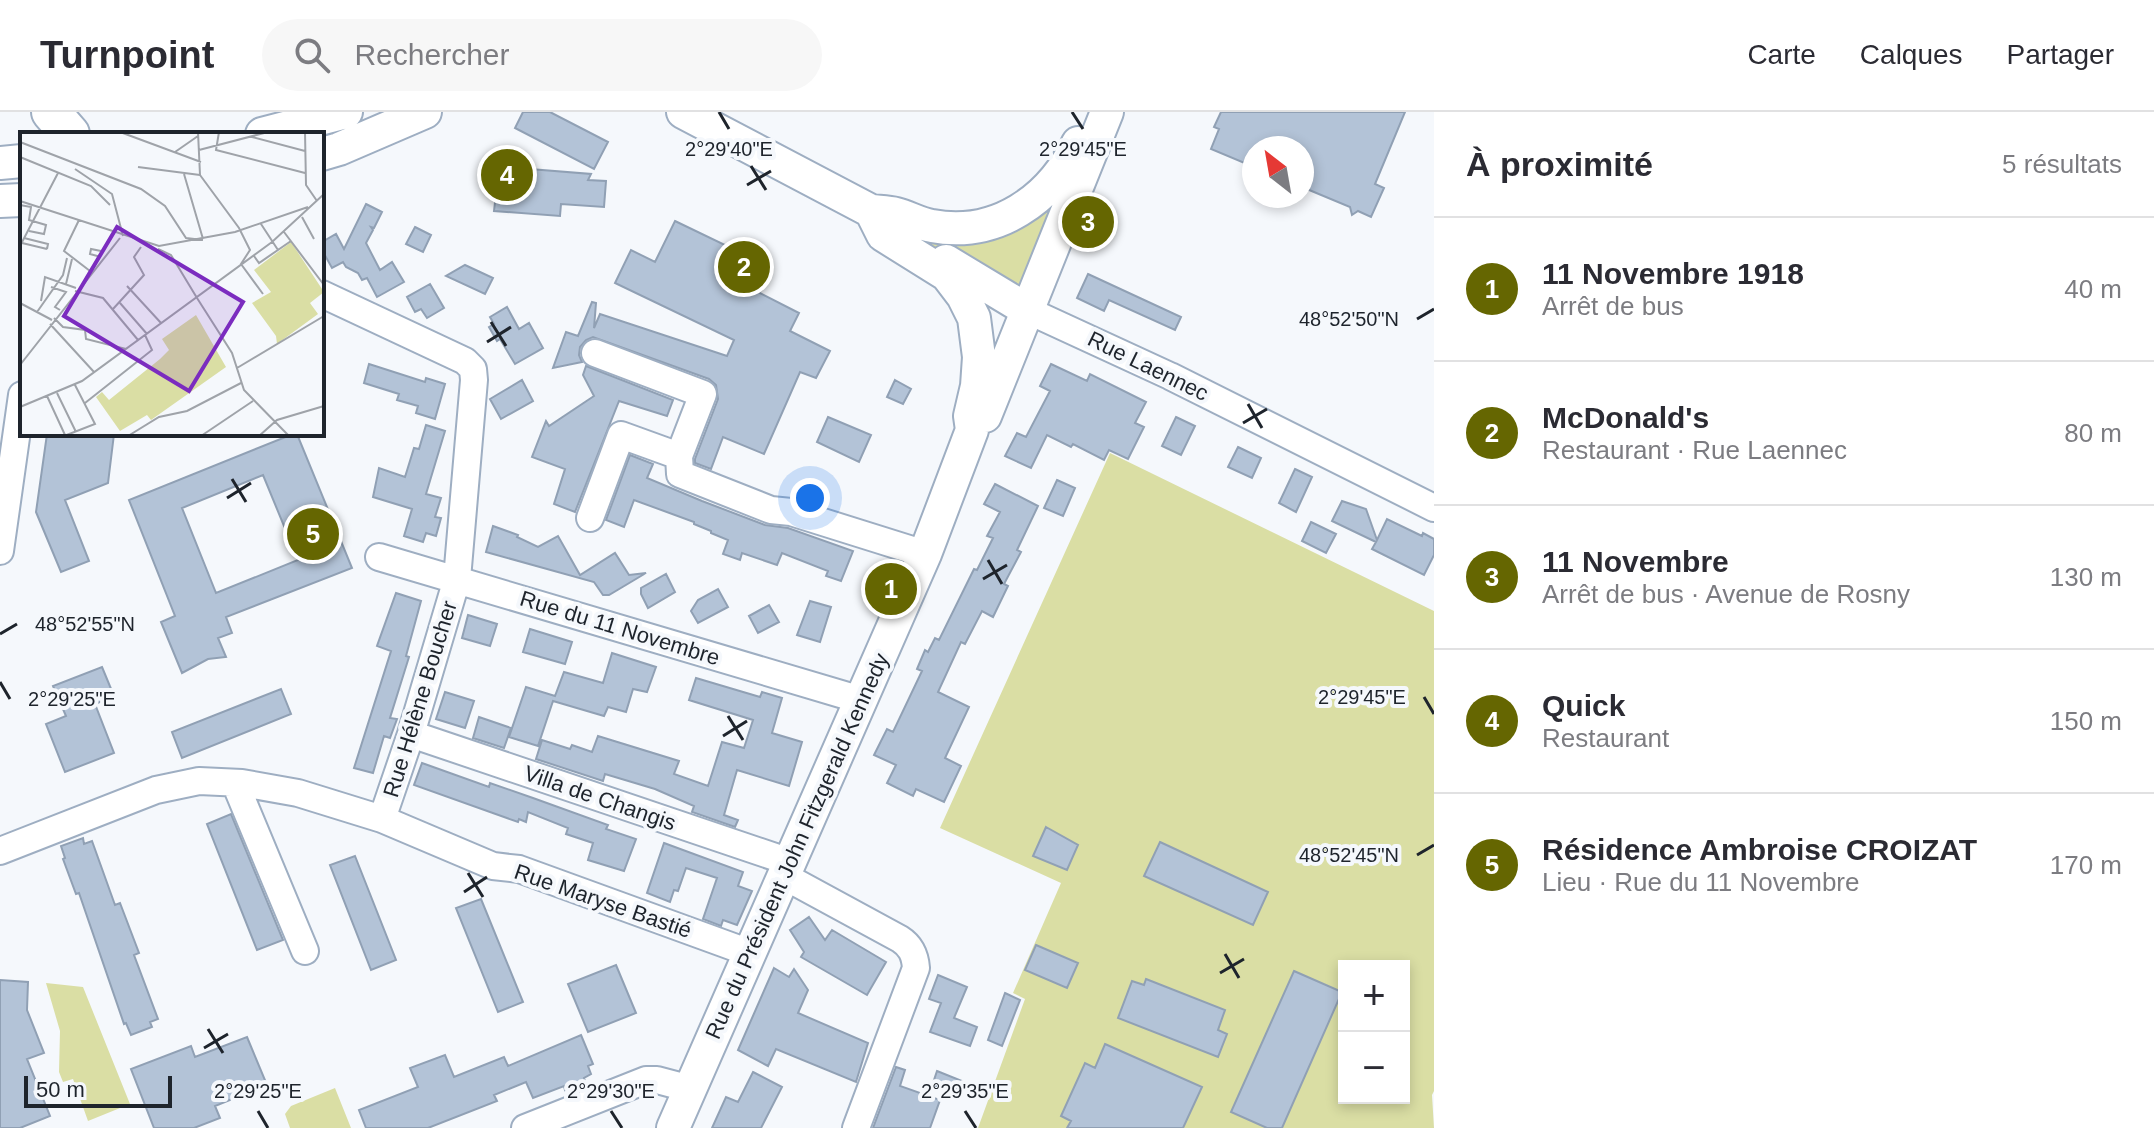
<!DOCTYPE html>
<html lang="fr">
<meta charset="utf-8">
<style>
:root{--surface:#fff;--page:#f7f7f7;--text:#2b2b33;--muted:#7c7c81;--line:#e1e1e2;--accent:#656601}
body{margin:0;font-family:Arial,sans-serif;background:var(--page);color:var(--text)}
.controls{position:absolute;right:24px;bottom:24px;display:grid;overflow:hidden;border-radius:0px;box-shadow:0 4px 12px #0003}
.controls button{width:72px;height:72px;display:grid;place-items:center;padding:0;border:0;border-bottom:2px solid var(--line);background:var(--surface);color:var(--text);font:40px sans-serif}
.compass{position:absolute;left:1242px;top:24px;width:72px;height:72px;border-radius:50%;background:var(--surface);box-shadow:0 4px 12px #0003;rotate:329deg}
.scale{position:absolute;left:24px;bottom:20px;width:148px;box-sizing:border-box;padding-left:8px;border:4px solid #1e242c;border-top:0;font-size:22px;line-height:28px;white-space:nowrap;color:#1e242c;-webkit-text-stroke:6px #f5f8fc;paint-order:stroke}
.you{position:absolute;left:810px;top:386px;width:28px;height:28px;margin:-20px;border:6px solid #fff;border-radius:50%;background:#1a73e8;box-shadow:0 0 0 12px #1a73e833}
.badge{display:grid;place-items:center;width:52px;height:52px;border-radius:50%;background:var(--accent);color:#fff;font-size:26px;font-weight:700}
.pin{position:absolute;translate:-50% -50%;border:4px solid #fff;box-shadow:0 2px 8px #0006}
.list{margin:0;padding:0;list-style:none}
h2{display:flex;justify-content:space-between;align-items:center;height:104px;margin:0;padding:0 32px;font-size:34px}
h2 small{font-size:26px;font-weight:400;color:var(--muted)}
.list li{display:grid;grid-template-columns:52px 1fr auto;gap:24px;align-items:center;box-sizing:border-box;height:144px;padding:0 32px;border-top:2px solid var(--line)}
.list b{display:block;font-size:30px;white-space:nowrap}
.list p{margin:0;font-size:26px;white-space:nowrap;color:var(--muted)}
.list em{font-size:26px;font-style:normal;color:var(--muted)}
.icon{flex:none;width:44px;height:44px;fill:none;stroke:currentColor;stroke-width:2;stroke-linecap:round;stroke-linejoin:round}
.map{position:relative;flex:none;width:1434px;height:1016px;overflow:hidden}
header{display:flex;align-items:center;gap:48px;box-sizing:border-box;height:112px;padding:0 40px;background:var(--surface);border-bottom:2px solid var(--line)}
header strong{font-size:38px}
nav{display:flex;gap:44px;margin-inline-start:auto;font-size:28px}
.search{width:560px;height:72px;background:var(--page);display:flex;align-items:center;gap:20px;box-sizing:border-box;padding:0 28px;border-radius:44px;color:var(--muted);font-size:30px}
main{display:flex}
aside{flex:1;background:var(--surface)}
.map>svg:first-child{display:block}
</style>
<header>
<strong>Turnpoint</strong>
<div class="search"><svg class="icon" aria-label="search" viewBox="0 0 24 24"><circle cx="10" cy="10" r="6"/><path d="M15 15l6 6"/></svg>Rechercher</div>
<nav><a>Carte</a><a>Calques</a><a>Partager</a></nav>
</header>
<main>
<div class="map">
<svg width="1434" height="1016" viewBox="0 0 1434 1016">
<rect width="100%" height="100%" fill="#f5f8fc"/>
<!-- green -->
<path fill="#dadea4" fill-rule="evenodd" d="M1057,89L1022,188L928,133L1022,114Z
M1110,341L1434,499V979L1432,983L1434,1016H978L1025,887L1013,881L1061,771L940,716ZM1344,854H1404V986H1344Z
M46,871L83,875L130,992L88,1009L73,967L63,970L59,960L60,919Z
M335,976L351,1016H290L285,1002L291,994Z"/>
<!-- building -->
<path fill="#b3c3d7" stroke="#90a0b4" stroke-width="2" fill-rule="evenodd" d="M523,0H550L608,30L594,57L515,16Z
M1221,0H1405L1375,72L1384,76L1371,105L1358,99L1352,103L1350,95L1302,75V36H1254V55L1211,37L1219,17L1214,15Z
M494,54L591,62L588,68L606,69L604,95L561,92L560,104L494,99L496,82H492Z
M366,92L382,100L374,116L371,115L373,118L366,131L380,158L392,150L404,170L377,185L367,166L362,168L358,161L346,155L343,150L332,156L322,138V130L336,122L344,137Z
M675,109L756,148L744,173L799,201L790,219L830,239L816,266L800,260L764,342L723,325L711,357L695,351V347L718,287L716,273L709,267L593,225L586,228L580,235L579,243L582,250L553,256L566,220L578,224L592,190L596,191L594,216L600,202L727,244L734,228L615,171L631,138L655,150Z
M415,115L431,123L423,140L406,132Z
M465,153L493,166L485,182L446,164Z
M1088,162L1181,205L1175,218L1109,188L1104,199L1077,186Z
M430,172L444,196L427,206L421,197L415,200L407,185Z
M507,195L519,217L529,211L543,236L515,252L500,227L497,229L489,215L494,212L490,205Z
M369,252L425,270L426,266L445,272L435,307L416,301L418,294L397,288L399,282L364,271Z
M1051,252L1087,269L1090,262L1146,290L1135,311L1144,315L1128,347L1109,338L1104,348L1073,332L1071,335L1047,323L1031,356L1005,344L1017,321L1026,325L1050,279L1040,274Z
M586,254L673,288L667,304L619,289L575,400L554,392L565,357L532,345L546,309L549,314L594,284L583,263Z
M522,268L533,289L501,307L490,287Z
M895,268L911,277L903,292L887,285Z
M828,305L871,323L859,350L817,330Z
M1176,305L1195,314L1181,343L1162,334Z
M426,313L445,319L426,382L441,386L435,405L441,406L436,424L426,421L423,430L404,424L412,397L373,385L379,356L405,365L414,336L419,337Z
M47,322H114L108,371L65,388L89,449L61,460L36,400Z
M293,322H297L352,456L226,505L232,521L218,526L226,545L208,547L182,561L161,510L175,504L129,388ZM263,363L298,448L216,481L182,396Z
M1238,335L1261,346L1252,366L1228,355Z
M630,343L653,352L647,366L702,389L765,413L788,416L853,439L841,469L826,464L828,459L782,441L777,453L742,441L740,448L723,442L728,428L711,421V419L694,412V410L634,388L624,415L606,408Z
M1295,357L1312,365L1296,400L1279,391Z
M1057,368L1075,376L1063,404L1044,396Z
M995,372L1038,394L1017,438L1021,440L1004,472L1008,474L993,505L982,499L965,532L961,530L938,580L969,595L945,646L961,654L944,690L916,677L913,684L887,671L896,653L874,643L887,617L893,620L922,559L917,557L925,538L928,540L935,526L939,528L974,457L977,458L993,426L987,424L1000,400L984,392Z
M1342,389L1366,397L1377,428L1387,407L1422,424L1423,421L1434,427V443L1424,463L1372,437L1376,430L1332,409Z
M1311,410L1336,422L1326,441L1302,429Z
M493,414L518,423L517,425L538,435L558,424L580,463L615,441L629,463L646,461L609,483H603L594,470L486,440Z
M666,462L675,480L648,496L641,482V476Z
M718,477L728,495L698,511L691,499L698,488Z
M396,481L421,489L406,544L409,545L390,606L397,607L390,626L384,624L373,661L354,656L391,539L377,534Z
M810,489L831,495L820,530L797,523Z
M769,493L779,510L758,521L749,504Z
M468,503L497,512L490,534L462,526Z
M530,517L572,530L565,552L523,540Z
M612,541L656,555L647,580L633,577L626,600L608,595L604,604L553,589L538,634L509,625L526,575L555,584L564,560L603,571Z
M102,555L114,584L95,592L114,641L65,660L46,612L66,604L53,574Z
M696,566L760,585L762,580L782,586L772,621L802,630L789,674L737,658L724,703L738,708L735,715L692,700L694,694L655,677L605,662L603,669L536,647L542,628L570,637L572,633L592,640L598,624L679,649L674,662L708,674L722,630L744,636L753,608L689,588Z
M281,577L291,602L182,646L172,620Z
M445,580L474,589L465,616L436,607Z
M479,605L511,616L504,636L473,626Z
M422,651L489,675L490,671L533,686L608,713L606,717L636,727L624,759L588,748L593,731L566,722L568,716L528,700L526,710L519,707L518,710L414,673Z
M231,702L283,828L257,838L207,712Z
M1046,715L1078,733L1067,758L1033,744Z
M83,726L84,732L92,729L115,793L120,791L139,841L134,843L158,907L150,910L152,915L131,923L126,911L124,912L79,781L76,782L63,747L65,746L61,734Z
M1160,730L1268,780L1253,813L1144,764Z
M664,731L743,760L738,774L752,779L737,813L723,808L721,814L703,807L717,766L686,756L678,779L674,778L670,790L647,781Z
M355,744L396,848L371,858L330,753Z
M481,787L523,890L498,900L456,796Z
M809,805L825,828L832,818L886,850L867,883L801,845L804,840L790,818Z
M1036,833L1078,851L1067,876L1025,858Z
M616,853L636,901L588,920L568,872Z
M774,856L789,865L794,857L808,878L798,901L868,931L856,970L776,937L768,954L738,938Z
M1294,859L1342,880L1282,1016H1267L1231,1000Z
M938,863L967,875L954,906L977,915L970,934L930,920L941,891L929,887Z
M1146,867L1225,898L1218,918L1227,922L1218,945L1118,906L1132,869L1144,873Z
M0,868L28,870L27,898L44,941L27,947L50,1004L20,1016H0Z
M1005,881L1020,888L1002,934L988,928Z
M581,923L593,952L588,954L591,962L584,966L585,969L565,978L564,974L533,986L526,970L494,983L497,989L428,1016H366L359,998L418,975L410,956L445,943L454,965L504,945L508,954Z
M247,925L267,973L215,994L220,1006L194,1016H154L131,957L191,934L195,945Z
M1105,932L1202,975L1183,1016H1067L1071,1009L1061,1004L1085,951L1095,956Z
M896,955L905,958L900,974L940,988L930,1016H873Z
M937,959L967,971L962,985L932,974Z
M753,960L782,975L761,1016H712L726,985L738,990Z"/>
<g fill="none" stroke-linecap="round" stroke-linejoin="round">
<defs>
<path id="minor" d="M322,182L465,249L473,257L474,268L457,467L411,622L382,707
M1029,199L1170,264L1434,396
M595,241L703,282L679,344L680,362L771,398L791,400L925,442
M590,406L621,323L679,344
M0,439L22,283
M379,445L861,588
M411,622L790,750
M235,671L305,839
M0,739L156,678L199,669L242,671L298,681L382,707L493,754L519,757L750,841
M784,764L900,827C911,834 915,843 916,856L856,1016
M525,1016L646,968H657L691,977"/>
<path id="major" d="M683,0L871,99L885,113
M262,22L346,0
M322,42L339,37L425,0
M0,51L22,49
M0,89L22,88
M871,99C879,100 888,100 896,102C908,105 919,112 932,114C996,126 1051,88 1078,31
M946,149L1029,199
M985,304L1107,0
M673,1016L925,442L972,318L970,304L977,274L979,245L974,206L963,184L947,163L883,123L871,99"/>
<path id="highway" d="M51,0L70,22"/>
</defs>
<!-- minor casing -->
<use href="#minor" stroke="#9eaec2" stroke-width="30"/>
<!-- major casing -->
<use href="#major" stroke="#9eaec2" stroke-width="36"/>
<!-- highway casing -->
<use href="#highway" stroke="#9eaec2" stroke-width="42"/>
<!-- minor -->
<use href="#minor" stroke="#fff" stroke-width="26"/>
<!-- major -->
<use href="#major" stroke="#fff" stroke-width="32"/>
<!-- highway -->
<use href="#highway" stroke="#fff" stroke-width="38"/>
</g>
<!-- ticks -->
<path fill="none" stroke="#1e242c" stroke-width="3" d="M719,0L729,17M1072,0L1083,17M751,54L766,78M747,73L771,59M1417,207L1434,197M491,210L506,234M487,230L511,215M1248,292L1262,316M1243,311L1267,297M232,367L246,390M227,386L251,371M988,448L1002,472M983,467L1007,453M0,522L17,512M0,570L10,587M1424,585L1434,602M728,604L743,628M723,624L747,609M1417,743L1434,733M468,761L483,785M464,780L487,765M1225,842L1239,866M1220,861L1244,847M208,917L223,941M204,936L228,922M258,999L268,1016M611,999L622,1016M965,999L976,1016"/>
<g text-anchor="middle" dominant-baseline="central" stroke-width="8" stroke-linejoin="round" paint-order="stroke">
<!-- street labels -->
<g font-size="22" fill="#1e242c" stroke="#f5f8fc">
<text transform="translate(1148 254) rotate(26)">Rue Laennec</text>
<text transform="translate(620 516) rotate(17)">Rue du 11 Novembre</text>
<text transform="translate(420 587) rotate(-73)">Rue Hélène Boucher</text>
<text transform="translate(600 686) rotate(19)">Villa de Changis</text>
<text transform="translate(797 734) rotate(-66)">Rue du Président John Fitzgerald Kennedy</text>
<text transform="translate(603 789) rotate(19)">Rue Maryse Bastié</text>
</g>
</g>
<!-- overview -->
<g transform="translate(20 20)">
<rect width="304" height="304" fill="#f5f8fc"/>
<path d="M271,110L304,160L290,171L298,182L257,212L256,204L232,171L251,160L234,138ZM176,183L206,235L131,288L127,283L100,299L76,265L82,260L89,268L140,227L149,218L142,207Z" fill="#dadea4"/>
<path fill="none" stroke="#9fa3a9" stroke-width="2" d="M100,0L181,30M178,0L180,43M199,0L196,18L285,41M285,0L286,53L297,69M232,5L285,19M0,10L121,57L145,74L166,106L183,108M179,18L248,0M155,20L178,4M0,25L71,54L90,73M118,35L180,43M55,37L92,62L103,104M164,42L183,107M180,43L219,96L230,118L221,132L243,162M0,69L139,114L215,100L288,75M0,73L11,75L9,88L26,93L24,102L9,99M282,85L294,107M59,88L44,119L70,139M241,92L258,118M264,100L304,153M4,106L28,112L27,117M2,111L27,117M0,114L38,41M138,117L151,123L177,166M234,124L239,131L271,109M81,125L70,122L71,117L81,119M46,152L52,127M107,154L141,191M31,155L46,160L35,175L40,178M55,159L83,166L118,208M177,166L212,221L224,258L269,304M21,169L25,145L56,156M0,171L32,188M100,171L127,202M93,177L124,143L114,125L121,115M17,180L43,143L47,126M34,186L43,195L65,198L66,207L106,217M30,192L74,240M0,233L100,106M217,236L304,184M37,261L56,300M27,264L45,303M65,271L132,218L125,203M0,275L62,249L252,110L304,62M44,304L75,292L55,253M108,304L139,285L167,279L221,251M181,304L233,269M239,304L257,288L304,274"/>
<path fill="#7b2cbf" fill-opacity="0.15" stroke="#7b2cbf" stroke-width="4" d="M97,95L223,170L169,259L44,184Z"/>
<rect width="304" height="304" fill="none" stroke="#1e242c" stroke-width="4"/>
</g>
<g font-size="20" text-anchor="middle" fill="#1e242c" stroke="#f5f8fc" stroke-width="8" stroke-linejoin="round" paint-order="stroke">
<text x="729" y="44">2°29'40"E</text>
<text x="1083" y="44">2°29'45"E</text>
<text x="1349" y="214">48°52'50"N</text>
<text x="85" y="519">48°52'55"N</text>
<text x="1362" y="592">2°29'45"E</text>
<text x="72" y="594">2°29'25"E</text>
<text x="1349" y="750">48°52'45"N</text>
<text x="258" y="986">2°29'25"E</text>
<text x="611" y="986">2°29'30"E</text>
<text x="965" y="986">2°29'35"E</text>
</g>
</svg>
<div class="controls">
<button>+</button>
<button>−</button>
</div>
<svg class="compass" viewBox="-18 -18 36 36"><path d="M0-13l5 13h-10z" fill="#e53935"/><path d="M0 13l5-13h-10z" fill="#7c7c81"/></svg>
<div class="scale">50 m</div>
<div class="you"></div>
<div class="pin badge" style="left:891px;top:477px">1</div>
<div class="pin badge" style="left:744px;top:155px">2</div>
<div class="pin badge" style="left:1088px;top:110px">3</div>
<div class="pin badge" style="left:507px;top:63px">4</div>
<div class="pin badge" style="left:313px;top:422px">5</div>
</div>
<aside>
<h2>À proximité<small>5 résultats</small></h2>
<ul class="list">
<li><span class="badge">1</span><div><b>11 Novembre 1918</b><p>Arrêt de bus</p></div><em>40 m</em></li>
<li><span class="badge">2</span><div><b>McDonald's</b><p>Restaurant · Rue Laennec</p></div><em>80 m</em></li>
<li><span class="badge">3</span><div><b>11 Novembre</b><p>Arrêt de bus · Avenue de Rosny</p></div><em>130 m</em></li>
<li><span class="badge">4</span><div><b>Quick</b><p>Restaurant</p></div><em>150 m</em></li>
<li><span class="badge">5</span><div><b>Résidence Ambroise CROIZAT</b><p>Lieu · Rue du 11 Novembre</p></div><em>170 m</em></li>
</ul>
</aside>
</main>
